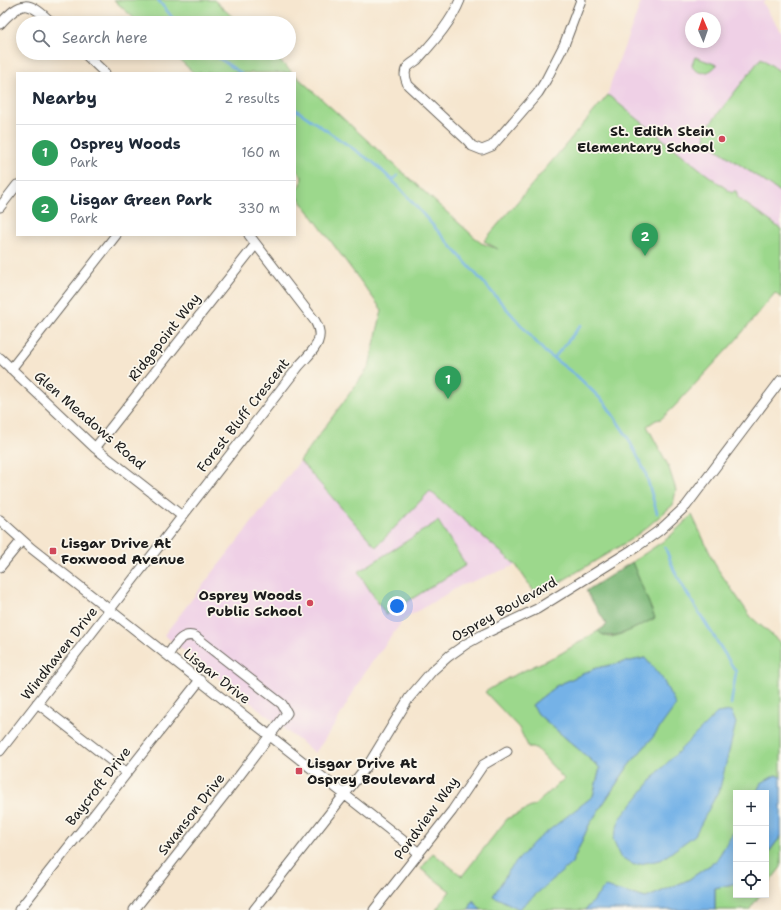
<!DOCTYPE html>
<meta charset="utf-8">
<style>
:root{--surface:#fff;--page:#f6f6f7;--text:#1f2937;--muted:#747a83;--line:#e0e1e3;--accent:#d1495b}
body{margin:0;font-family:"Shantell Sans",sans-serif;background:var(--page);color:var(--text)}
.controls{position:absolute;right:12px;bottom:12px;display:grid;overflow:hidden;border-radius:0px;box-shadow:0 2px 10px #0003}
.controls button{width:36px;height:36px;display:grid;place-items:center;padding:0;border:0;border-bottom:1px solid var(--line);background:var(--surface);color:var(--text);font:20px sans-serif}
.compass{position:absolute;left:685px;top:12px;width:36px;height:36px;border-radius:50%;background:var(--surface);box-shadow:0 2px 10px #0003;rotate:358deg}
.you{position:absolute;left:397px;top:606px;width:14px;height:14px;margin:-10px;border:3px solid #fff;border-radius:50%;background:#1a73e8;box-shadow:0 0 0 6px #1a73e833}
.badge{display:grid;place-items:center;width:26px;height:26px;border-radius:50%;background:var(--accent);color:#fff;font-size:13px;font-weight:700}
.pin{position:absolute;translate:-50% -33px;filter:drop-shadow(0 1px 2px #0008)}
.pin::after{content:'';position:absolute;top:21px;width:14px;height:12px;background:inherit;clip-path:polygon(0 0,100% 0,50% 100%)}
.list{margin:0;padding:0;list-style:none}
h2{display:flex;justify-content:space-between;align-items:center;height:52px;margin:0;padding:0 16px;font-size:17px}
h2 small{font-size:13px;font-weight:400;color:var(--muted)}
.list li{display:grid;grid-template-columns:26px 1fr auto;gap:12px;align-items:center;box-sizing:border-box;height:56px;padding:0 16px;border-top:1px solid var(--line)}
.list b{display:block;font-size:15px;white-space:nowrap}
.list p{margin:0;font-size:13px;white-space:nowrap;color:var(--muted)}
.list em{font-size:13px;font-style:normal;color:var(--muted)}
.icon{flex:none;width:22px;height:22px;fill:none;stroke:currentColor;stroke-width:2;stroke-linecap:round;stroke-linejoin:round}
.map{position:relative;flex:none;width:781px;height:910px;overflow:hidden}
.search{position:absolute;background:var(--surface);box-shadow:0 2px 10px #0003;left:16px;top:16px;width:280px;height:44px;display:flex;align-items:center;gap:10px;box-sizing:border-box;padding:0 14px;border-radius:22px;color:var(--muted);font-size:15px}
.panel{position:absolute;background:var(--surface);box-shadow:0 2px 10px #0003;left:16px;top:72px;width:280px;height:164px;border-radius:0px}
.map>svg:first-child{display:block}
</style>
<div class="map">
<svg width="781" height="910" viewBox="0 0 781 910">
<rect width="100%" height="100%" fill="#fbf7ec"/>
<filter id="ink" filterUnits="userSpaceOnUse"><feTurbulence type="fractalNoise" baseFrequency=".025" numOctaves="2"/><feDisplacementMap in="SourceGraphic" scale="8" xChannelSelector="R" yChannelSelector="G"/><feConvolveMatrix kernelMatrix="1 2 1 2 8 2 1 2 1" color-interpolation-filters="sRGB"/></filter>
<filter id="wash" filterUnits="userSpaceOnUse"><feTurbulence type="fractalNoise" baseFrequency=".012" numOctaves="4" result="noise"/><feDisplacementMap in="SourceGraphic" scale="16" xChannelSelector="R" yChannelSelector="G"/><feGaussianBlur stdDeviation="0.9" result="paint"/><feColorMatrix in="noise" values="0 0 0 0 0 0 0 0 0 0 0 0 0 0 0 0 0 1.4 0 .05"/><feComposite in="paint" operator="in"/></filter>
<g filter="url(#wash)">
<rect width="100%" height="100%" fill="#f6e6cf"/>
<!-- built -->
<path fill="#efd0e6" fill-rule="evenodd" d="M642,0H766L763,3L781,32V229L705,173L608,95L611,82ZM691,18H715V42H691Z
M300,461L376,546L430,491L516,565L460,586L404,619L364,673L336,723L315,753L164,635Z"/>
<!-- green -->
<path fill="#9cd88c" stroke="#5c7a54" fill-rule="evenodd" d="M114,0H214L239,23H139Z
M172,53H271L293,73H194Z
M695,57L717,65C710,73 701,76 693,68L692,65Z
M761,58L781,72V193L705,141L706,129Z
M295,75L481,243L498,249L484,241L608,95L705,173L732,193L734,191H736L738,198L781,229V298L775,293L736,340L673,408L661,419L656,420L647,426L668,465L676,490L673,505L646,528L630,540L537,596L516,565L430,491L376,547L300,461L369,367L382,310L295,193V189L301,185L302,176L295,169Z
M692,515L717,568L751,617L781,643V777L776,775L762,783L756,793H736V828L716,861L688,880L646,898L605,887L585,910H481L473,900L469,910H436L450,891L421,869L433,853L462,876L507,819L535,805L564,779L536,748H529L519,728L485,692L508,678L560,654L598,631C601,634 606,637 610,637C619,637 646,623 655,618L632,562L668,538ZM645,658L653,737L629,765L589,825L572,863L570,815L593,796L600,768L539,715L532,705L556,686L596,668Z
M438,521L466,565L386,615L358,572Z
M781,836V867L766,887V856Z
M736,882V895H760L749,910H715V888L733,884Z"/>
<!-- forest -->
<path fill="#7db878" stroke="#4c6a4a" d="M632,562L655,618C642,624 610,645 598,631L607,625L586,591Z"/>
<!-- water -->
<path fill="#75b2e7" stroke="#486782" d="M645,658L662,678L676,705L653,737L629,765L589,825L572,863L519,909L493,896L510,869L534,842L593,796L600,768L539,715L532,705L556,686L596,668Z
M731,711L736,723L720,788L695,835L661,860L634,865L621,857L613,839L620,819L659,771L717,713Z
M776,775L781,777V836L766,856V793H756L761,783Z
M736,828V882L733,884L715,888V910H585L605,887L646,898L688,880L716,861Z
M473,900L481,910H469Z"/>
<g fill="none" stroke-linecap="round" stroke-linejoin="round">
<!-- stream -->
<path stroke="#75b2e7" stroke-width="2.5" d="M158,0L177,23
M211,53L241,73
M295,109L374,163L398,186L545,352L577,376L605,403L627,436L645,471L657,513
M393,180L398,175
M554,358L581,325
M665,547L674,570L685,590L736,672L731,704"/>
</g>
</g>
<g filter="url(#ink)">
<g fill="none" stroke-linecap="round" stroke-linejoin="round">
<defs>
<path id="minor" d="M460,0C451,23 433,42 417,60C414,62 409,65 407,68C403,73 406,80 408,85L468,141L472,146L482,150L492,146L538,93L546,80L564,45L581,0
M0,24C22,0 28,0 52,23
M84,53L105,73
M0,207L17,185
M0,358L95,448L182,516
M11,369L116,235
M95,448L256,244
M0,520L31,548L419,853
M0,567L22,540
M37,703L127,773
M0,751L299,366C311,352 327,341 315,321L249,235
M19,910L200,680
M134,910L233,784L287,713L282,704L196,637C182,631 175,645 168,655
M254,910L370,762L409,698L432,671L449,656L466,644L484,634L537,609L632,550L660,530L686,506L781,380
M374,910L452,811L483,765L507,751"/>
</defs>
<!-- minor casing -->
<use href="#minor" stroke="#68635b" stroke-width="11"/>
<!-- minor -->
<use href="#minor" stroke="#fff" stroke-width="9"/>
</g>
</g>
<!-- markers -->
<g fill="#d1495b" stroke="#fbf7ec" stroke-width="1.5">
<circle cx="722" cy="139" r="4"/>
<rect x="49" y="547" width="8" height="8" rx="2"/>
<circle cx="310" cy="603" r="4"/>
<rect x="295" y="767" width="8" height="8" rx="2"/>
</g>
<g text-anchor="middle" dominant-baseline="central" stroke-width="3.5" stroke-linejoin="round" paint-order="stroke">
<!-- poi labels -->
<g font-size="14" font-weight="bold" fill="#1c1c1c" stroke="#fbf7ec" text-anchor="end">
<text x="714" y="131">St. Edith Stein<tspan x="714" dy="16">Elementary School</tspan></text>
<text x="61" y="543" text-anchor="start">Lisgar Drive At<tspan x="61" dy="16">Foxwood Avenue</tspan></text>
<text x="302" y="595">Osprey Woods<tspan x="302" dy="16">Public School</tspan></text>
<text x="307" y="763" text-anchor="start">Lisgar Drive At<tspan x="307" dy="16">Osprey Boulevard</tspan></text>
</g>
<!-- street labels -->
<g font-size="14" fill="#1c1c1c" stroke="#fbf7ec">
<text transform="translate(164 337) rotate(-52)">Ridgepoint Way</text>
<text transform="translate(243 415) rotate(-52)">Forest Bluff Crescent</text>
<text transform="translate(90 420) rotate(41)">Glen Meadows Road</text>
<text transform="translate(504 609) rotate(-29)">Osprey Boulevard</text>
<text transform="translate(59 653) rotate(-52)">Windhaven Drive</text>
<text transform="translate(217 676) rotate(38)">Lisgar Drive</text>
<text transform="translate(98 786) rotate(-52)">Baycroft Drive</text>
<text transform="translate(191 814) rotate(-52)">Swanson Drive</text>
<text transform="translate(426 818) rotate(-54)">Pondview Way</text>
</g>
</g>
</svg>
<div class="controls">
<button>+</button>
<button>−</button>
<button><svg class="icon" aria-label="locate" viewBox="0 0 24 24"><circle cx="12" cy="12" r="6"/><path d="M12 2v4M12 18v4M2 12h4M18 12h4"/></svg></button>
</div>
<svg class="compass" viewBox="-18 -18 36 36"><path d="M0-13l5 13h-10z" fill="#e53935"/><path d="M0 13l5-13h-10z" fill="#747a83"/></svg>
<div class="you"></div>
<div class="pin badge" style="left:448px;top:399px;background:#2e9e5b">1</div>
<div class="pin badge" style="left:645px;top:256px;background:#2e9e5b">2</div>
<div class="search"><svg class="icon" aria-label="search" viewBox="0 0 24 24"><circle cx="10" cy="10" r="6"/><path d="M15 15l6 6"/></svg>Search here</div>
<section class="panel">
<h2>Nearby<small>2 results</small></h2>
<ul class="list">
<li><span class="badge" style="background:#2e9e5b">1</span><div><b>Osprey Woods</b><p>Park</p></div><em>160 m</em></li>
<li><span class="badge" style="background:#2e9e5b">2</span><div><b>Lisgar Green Park</b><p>Park</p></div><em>330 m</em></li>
</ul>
</section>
</div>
